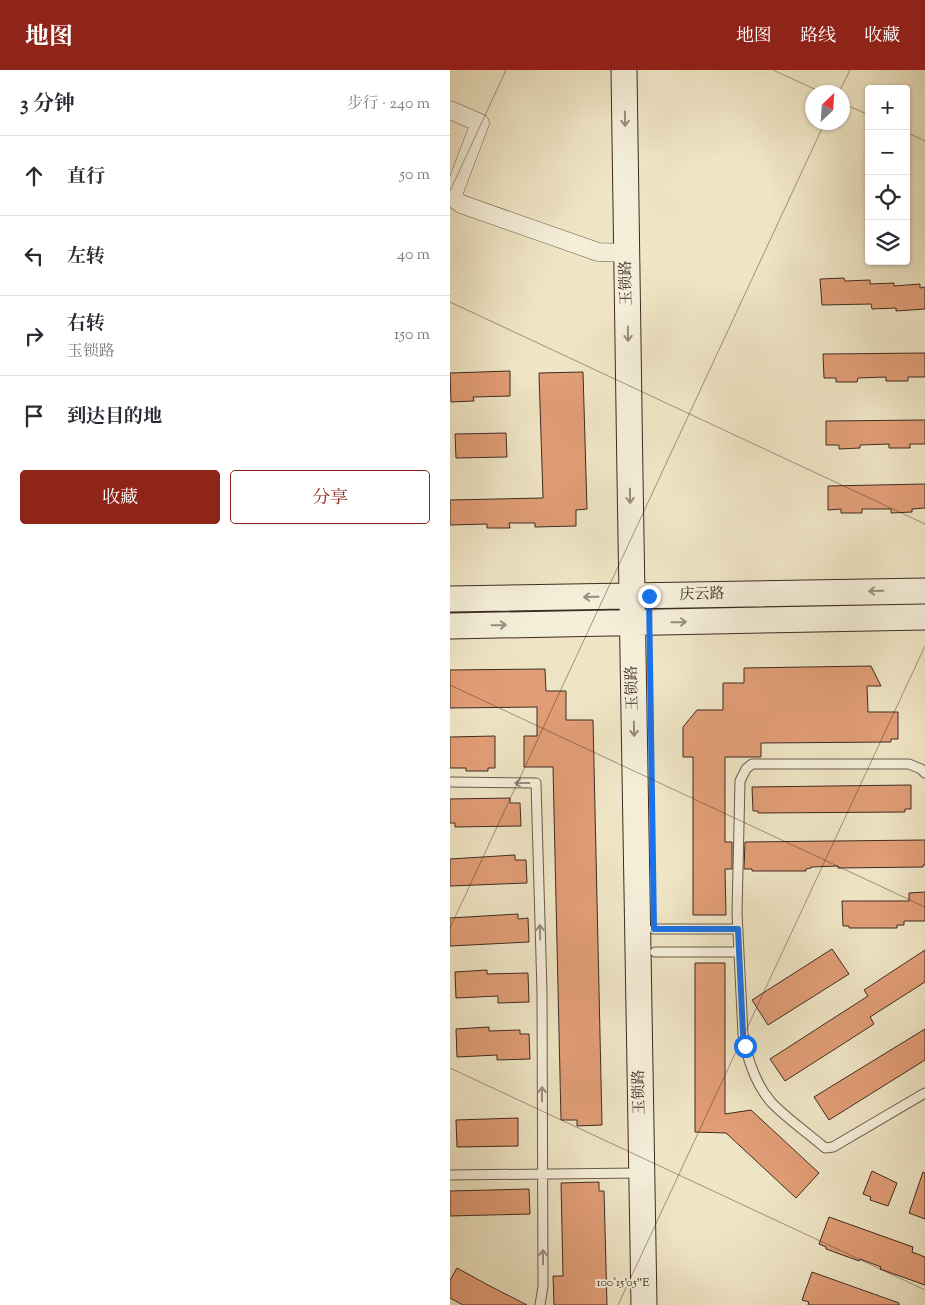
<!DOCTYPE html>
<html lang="zh">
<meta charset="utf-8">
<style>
:root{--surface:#fff;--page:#f7f7f7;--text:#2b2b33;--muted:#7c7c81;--line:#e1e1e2;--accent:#8f2418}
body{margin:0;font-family:"Sorts Mill Goudy","Noto Serif SC",serif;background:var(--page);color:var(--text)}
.controls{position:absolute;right:15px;top:15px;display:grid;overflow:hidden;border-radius:5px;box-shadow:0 1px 4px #0004}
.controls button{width:45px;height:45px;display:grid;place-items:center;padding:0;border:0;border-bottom:1px solid var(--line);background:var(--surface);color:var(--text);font:25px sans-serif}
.compass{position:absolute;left:355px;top:15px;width:45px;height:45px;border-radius:50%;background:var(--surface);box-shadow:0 1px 4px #0004;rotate:25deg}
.stop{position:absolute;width:15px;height:15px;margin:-11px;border:4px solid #1a73e8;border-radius:50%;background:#fff}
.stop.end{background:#1a73e8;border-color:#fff;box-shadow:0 1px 5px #0008}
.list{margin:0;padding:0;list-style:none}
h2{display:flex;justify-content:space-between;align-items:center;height:65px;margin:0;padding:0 20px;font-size:21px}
h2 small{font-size:16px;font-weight:400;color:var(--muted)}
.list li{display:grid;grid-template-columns:32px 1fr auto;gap:15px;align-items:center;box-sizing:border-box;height:80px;padding:0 20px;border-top:1px solid var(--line)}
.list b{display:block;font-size:19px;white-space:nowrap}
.list p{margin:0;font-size:16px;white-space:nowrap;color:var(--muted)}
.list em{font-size:16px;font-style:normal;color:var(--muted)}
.actions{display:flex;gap:10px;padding:15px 20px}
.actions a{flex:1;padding:11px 0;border:1px solid var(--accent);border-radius:5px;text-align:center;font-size:18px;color:var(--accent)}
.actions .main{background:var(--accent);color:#fff}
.icon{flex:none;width:28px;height:28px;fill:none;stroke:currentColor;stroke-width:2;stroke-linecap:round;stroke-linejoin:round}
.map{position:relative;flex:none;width:475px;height:1235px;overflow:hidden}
header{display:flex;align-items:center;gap:30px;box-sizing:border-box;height:70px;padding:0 25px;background:var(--accent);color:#fff}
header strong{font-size:24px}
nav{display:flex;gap:28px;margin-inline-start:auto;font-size:18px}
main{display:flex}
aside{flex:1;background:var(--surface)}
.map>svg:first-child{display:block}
</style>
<header>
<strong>地图</strong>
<nav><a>地图</a><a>路线</a><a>收藏</a></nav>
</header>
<main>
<aside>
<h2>3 分钟<small>步行 · 240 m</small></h2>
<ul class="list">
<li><svg class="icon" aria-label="ahead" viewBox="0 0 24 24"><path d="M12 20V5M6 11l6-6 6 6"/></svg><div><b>直行</b></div><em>50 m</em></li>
<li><svg class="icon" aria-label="left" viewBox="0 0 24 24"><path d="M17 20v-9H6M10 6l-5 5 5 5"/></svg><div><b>左转</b></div><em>40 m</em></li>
<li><svg class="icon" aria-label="right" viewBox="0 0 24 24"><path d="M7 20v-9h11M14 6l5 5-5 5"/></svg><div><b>右转</b><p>玉锁路</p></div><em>150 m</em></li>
<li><svg class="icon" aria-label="arrive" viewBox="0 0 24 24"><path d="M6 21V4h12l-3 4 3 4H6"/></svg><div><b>到达目的地</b></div></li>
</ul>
<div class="actions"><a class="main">收藏</a><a>分享</a></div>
</aside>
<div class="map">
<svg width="475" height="1235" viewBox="0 0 475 1235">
<rect width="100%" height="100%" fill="#f0e6c6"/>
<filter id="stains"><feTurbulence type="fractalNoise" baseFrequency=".004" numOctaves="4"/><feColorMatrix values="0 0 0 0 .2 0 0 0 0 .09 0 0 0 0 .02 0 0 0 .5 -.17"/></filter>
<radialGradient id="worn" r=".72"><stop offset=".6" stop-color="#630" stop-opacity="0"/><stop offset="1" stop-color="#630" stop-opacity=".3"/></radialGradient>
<!-- building -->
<path fill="#e29e77" stroke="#3e2b20" d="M394,208L395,211L420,210V214L444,213V216L470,214V218L475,217V239L446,241V238L422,239L421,234L372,235L370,209Z
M475,283V307H458V311H436V307L408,308L407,312H386V308H374L373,284Z
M60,301V326L23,327L24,331L1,332L0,303Z
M133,302L137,439L126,440V456L85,457V453H59L60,458H37V454L0,455V430L93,428L89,303Z
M475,350V374H460V378H439V374L410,375V378L389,379V375H376V351Z
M56,363L57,387L6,388L5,364Z
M475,414V438L462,439V442L441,443V439H412V443H391V439L378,440V416Z
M421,596L431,616H417L418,642H448V669H441V672L311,673V687H275V772H282V799H275L276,845H243V687H233V657L247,640H273V613H294V598Z
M95,599L96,621H116V650H143L152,1055L127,1056V1050H111L103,697H74V666H87V637L0,638V600Z
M45,666V698H38V701H16V698H0V667Z
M461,715V739H455V742L308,743V741H303L302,717Z
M60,728V733H70L71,756L5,757V753H0V729Z
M475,770V795H473V797L388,798V796L361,797V798L356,799V801H302V799H294L295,772Z
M65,785V790H76L77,813L0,816V789Z
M475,822V851H454V855H447V858H399V856H393L392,831H459V823Z
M68,844V849L78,848L79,872L0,876V848Z
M382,879L399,904L318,955L302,930Z
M475,880V912L420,947L424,954L335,1011L320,989L418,926L414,920Z
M245,893H275V1044L301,1040L369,1103L346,1128L276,1063L245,1062Z
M37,900V904L78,903L79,932L48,933V926L6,928L5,902Z
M39,957V961L70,960V964H79L80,989L47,990V985L7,987L6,959Z
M475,959V990L379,1050L364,1027Z
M68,1048V1076L7,1077L6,1050Z
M422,1101L447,1113L438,1136L420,1130L421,1127L413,1124Z
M473,1102L475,1103V1149L459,1143Z
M149,1112V1121H154L157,1235H104L103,1206H113L111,1113Z
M79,1119L80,1144L0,1146V1121Z
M379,1147L463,1177L462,1182L475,1187V1215L430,1199L431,1197L410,1189L409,1191L376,1179V1177L369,1174Z
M7,1198L38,1215L77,1235H13L0,1228V1210Z
M362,1202L449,1233V1235H358L359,1232L352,1230Z"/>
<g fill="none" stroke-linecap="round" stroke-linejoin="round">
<defs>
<path id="lane" d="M475,703L471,699L459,694H302L296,699L290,711L287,843L293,964C297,988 305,1013 321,1032C336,1048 358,1063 375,1078L383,1077L475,1023
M0,712L86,713L92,922L93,1216L90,1235
M204,859H288
M205,882H289
M0,1105L190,1103"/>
<path id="street" d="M0,40L30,53L2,127L11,134L148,182L177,183"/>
<path id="secondary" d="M174,0L180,407L194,1235
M0,529L475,521
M0,556L475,547"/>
</defs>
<!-- lane casing -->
<use href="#lane" stroke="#6a5a4a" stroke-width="11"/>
<!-- street casing -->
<use href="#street" stroke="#6a5a4a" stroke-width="19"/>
<!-- secondary casing -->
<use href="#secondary" stroke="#3e2b20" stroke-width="27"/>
<!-- lane -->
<use href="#lane" stroke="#f5efda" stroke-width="9"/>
<!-- street -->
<use href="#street" stroke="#f5efda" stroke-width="18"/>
<!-- secondary -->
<use href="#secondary" stroke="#f5efda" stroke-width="25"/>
</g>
<!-- one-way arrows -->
<defs><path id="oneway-shaft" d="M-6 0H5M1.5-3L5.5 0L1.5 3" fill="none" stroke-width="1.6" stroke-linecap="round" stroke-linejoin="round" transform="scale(1.25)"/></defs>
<g stroke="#9a8d7d">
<use href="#oneway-shaft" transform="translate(175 49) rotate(89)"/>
<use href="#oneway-shaft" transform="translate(178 264) rotate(89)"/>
<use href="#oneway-shaft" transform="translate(180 426) rotate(89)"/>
<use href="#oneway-shaft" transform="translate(426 521) rotate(179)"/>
<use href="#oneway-shaft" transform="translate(141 527) rotate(179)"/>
<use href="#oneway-shaft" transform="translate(229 552) rotate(-1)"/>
<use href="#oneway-shaft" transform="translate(49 555) rotate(-1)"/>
<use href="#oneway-shaft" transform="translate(184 659) rotate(89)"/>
<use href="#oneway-shaft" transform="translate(72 713) rotate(-180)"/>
<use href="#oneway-shaft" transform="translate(90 862) rotate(-92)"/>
<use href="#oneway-shaft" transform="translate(92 1024) rotate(-90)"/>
<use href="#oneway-shaft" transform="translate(93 1187) rotate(-90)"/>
</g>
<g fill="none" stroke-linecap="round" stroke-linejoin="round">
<!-- route -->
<path stroke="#1a73e8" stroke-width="6" d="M199,526L204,859H288L293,964L295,976"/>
</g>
<!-- ticks -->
<path fill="none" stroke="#3e2b20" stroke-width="1" stroke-opacity="0.45" d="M323,0L371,22M389,22L400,0M392,33L419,45M456,62L475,71M0,121L56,0M0,232L475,454M0,615L475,837M0,858L375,52M0,998L475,1220M168,1235L475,576"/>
<g text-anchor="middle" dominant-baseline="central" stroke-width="4" stroke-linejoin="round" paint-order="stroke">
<!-- street labels -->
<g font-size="15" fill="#3e2b20" stroke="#f5efda">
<text transform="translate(177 213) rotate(-91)">玉锁路</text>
<text transform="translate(252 525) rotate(-1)">庆云路</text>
<text transform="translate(183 618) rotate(-91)">玉锁路</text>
<text transform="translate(190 1022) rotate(-91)">玉锁路</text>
</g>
</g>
<g font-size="12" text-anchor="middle" fill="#3e2b20" stroke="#f5efda" stroke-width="4" stroke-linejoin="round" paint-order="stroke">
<text x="173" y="1216">100°15'05"E</text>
</g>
<rect width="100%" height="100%" filter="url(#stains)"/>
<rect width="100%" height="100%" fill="url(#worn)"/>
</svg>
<div class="controls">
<button>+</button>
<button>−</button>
<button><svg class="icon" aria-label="locate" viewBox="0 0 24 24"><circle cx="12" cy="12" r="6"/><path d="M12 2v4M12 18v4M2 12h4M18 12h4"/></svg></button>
<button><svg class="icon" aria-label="layers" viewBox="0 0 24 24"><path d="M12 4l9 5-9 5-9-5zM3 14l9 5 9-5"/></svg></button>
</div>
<svg class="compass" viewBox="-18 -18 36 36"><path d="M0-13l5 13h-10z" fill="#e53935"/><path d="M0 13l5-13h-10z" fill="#7c7c81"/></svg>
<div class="stop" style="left:295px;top:976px"></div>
<div class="stop end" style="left:199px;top:526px"></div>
</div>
</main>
